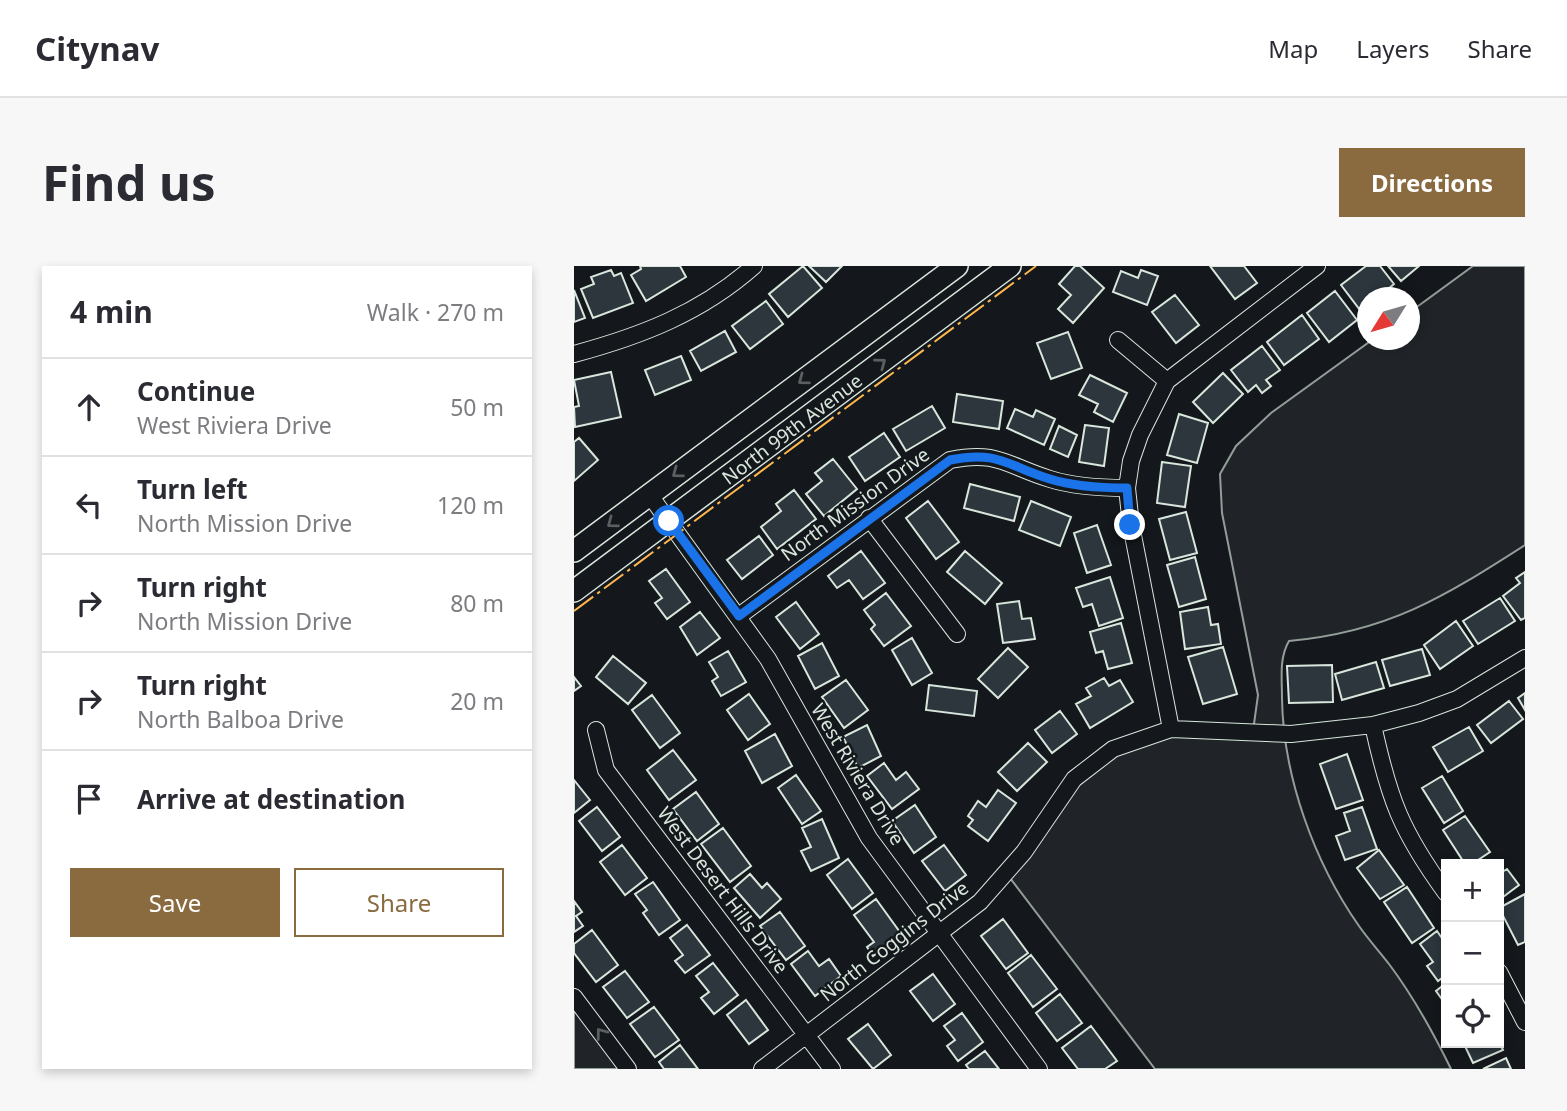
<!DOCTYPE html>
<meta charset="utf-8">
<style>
:root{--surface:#fff;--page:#f7f7f7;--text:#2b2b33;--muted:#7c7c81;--line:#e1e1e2;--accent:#8a6a3f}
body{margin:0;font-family:"Noto Sans",sans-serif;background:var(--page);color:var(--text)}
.controls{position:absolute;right:21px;bottom:21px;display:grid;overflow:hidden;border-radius:0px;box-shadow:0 4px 10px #0003}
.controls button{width:63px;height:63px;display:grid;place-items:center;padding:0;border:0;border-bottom:2px solid var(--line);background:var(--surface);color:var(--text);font:35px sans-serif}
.compass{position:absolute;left:783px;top:21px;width:63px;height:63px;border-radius:50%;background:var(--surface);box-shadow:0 4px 10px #0003;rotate:233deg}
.stop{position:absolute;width:21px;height:21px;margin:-16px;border:5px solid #1a73e8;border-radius:50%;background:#fff}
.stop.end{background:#1a73e8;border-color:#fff;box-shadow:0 2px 7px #0008}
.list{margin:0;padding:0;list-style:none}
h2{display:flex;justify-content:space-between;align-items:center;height:91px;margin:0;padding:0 28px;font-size:30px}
h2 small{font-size:23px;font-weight:400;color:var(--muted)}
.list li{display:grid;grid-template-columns:46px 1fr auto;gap:21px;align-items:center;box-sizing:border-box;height:98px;padding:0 28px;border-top:2px solid var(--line)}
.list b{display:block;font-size:26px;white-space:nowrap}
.list p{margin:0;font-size:23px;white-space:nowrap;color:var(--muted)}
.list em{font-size:23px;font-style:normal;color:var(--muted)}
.actions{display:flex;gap:14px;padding:21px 28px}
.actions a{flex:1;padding:16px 0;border:2px solid var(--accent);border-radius:0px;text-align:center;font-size:24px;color:var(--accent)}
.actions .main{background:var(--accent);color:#fff}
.icon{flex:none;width:38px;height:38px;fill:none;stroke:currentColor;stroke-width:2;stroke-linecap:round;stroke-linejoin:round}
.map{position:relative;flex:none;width:951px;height:803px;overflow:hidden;border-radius:0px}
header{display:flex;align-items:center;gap:42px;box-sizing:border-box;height:98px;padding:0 35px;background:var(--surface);border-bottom:2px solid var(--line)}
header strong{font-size:33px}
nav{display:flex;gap:38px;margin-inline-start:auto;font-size:24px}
.intro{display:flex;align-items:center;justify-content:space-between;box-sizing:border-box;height:168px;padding:0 42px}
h1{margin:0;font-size:49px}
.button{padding:18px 32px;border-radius:0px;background:var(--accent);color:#fff;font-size:24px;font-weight:700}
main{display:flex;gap:42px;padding:0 42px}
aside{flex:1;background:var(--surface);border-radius:0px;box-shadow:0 4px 10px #0003}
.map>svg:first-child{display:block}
</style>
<header>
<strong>Citynav</strong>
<nav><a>Map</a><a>Layers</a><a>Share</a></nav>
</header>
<div class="intro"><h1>Find us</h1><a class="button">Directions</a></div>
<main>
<aside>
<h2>4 min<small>Walk · 270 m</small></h2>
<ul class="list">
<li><svg class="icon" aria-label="ahead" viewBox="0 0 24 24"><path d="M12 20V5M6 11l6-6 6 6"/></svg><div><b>Continue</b><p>West Riviera Drive</p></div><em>50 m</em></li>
<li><svg class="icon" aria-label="left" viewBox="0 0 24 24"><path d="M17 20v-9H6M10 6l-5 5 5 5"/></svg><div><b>Turn left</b><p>North Mission Drive</p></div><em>120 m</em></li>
<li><svg class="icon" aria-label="right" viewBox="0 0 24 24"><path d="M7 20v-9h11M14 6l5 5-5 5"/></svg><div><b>Turn right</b><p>North Mission Drive</p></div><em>80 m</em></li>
<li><svg class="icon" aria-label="right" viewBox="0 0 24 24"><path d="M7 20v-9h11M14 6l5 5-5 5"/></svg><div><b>Turn right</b><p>North Balboa Drive</p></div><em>20 m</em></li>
<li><svg class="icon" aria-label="arrive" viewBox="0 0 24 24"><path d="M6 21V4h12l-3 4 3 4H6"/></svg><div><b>Arrive at destination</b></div></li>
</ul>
<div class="actions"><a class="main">Save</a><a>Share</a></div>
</aside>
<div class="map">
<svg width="951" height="803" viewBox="0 0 951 803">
<rect width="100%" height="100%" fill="#14181c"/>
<!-- green -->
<path fill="#202428" stroke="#939e99" stroke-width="2" d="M899,0H951V279C870,331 814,366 715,375C705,392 708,412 708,432C709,510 740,596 785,660C794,673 805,685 815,698C839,730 859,766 877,803H581L433,608L482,536L559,474L679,465L684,429L648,247L646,208L662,180L697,147L798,74H836V46Z
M0,743L45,803H0Z"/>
<!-- building -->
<path fill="#2c363c" stroke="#d8e6dc" stroke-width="2" d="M66,0H106L112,11L72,35L57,9L67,3Z
M229,0L248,22L214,51L195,28Z
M235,0H268L252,16Z
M501,0H506L530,22L499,57L484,43L497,29L485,18Z
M636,0H670L683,17L661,33Z
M792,0H806L820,18L803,32H794V38L786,44L767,19Z
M814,0H845L827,15Z
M37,4L40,10L47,7L59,37L19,52L7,23L20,18L17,11Z
M567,4L584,10L573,39L539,26L547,5L564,12Z
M0,24L11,52L0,56Z
M761,25L783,54L755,76L733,47Z
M601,29L625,59L602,77L578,46Z
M192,35L209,58L176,83L158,60Z
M728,49L745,73L710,99L693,76Z
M151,65L162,86L127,105L116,85Z
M494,66L508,102L477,113L463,77Z
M688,80L706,104L692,114L697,120L688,127L682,119L674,126L657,104Z
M107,90L117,114L81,129L71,104Z
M37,106L47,151L1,161L0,141L5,140L0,114Z
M649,107L669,128L639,157L619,136Z
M516,109L553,127L539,156L520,146L524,138L505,129Z
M383,128L429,135L425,163L379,156Z
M358,140L371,162L332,185L319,163Z
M441,143L459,151L462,144L481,153L470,179L433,162Z
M605,148L634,157L623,197L593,189Z
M511,159L535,162L530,200L505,196Z
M485,160L503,169L494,191L476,183Z
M310,167L326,191L291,215L275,191Z
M5,172L24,194L0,215V176Z
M259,193L283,223L250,250L232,228L248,215L241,207Z
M588,196L617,200L611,241L583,237Z
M396,218L446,231L440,255L390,242Z
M220,224L242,253L203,283L187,261L207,245L202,238Z
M354,235L385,276L362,293L332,252Z
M457,235L497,251L486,280L445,264Z
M612,246L623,287L596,294L585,253Z
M523,259L537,299L513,307L500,267Z
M185,270L199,289L168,313L153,294Z
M287,285L311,317L289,333L275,314L263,322L254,310Z
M391,285L428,317L411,338L373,306Z
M621,291L632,333L605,341L593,299Z
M92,303L116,336L93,353L81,337L88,332L75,315Z
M951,306V352L947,354L929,330L946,317L942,312Z
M536,311L549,352L525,360L518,338L509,341L502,322Z
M312,327L337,360L310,380L297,363L301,359L290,344Z
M926,332L941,355L904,378L889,355Z
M445,335L448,353L457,352L461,373L429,377L423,338Z
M222,336L245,368L226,383L202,351Z
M634,341L637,359L644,358L647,378L611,383L606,346Z
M126,346L146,372L123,389L106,361Z
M882,355L899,380L866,403L850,379Z
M547,357L558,397L534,403L529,385L522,387L516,366Z
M338,372L358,407L338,419L318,384Z
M248,377L265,410L241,423L224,390Z
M649,381L663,428L629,438L614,391Z
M434,382L454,401L424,432L404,413Z
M848,383L856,409L816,420L808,394Z
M154,385L172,416L147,430L138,415L144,411L135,396Z
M39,390L72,417L54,438L22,411Z
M802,396L810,422L768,434L761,408Z
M758,399L759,436L715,437L713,400Z
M0,411L7,420L0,425Z
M530,412L535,420L546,414L559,436L516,462L502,438L517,430L512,422Z
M272,414L294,444L270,462L248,431Z
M355,419L403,425L400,450L352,444Z
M951,427V444L944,432Z
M175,428L196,458L174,474L153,444Z
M78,429L106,467L86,482L58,444Z
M935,435L949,453L917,477L903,459Z
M486,445L503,468L478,487L461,464Z
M293,459L307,490L284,502L269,471Z
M895,461L909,485L874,506L859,481Z
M201,468L218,500L188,517L171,485Z
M454,477L473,496L443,525L424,506Z
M99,484L122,514L95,534L73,504Z
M773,488L789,534L762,543L746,498Z
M310,497L322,514L332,506L345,523L318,543L293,510Z
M222,509L247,545L228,558L204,522Z
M868,510L889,545L870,557L848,522Z
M0,514L16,534L0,547Z
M424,524L442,537L414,575L394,560L399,554L394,550L404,535L412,541Z
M122,526L145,558L123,575L99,543Z
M341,539L362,571L340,587L318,555Z
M23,541L46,571L28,585L5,555Z
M788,541L803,583L771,594L762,570L776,565L770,547Z
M891,550L916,586L898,598H891L869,564Z
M248,553L265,592L237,605L227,585L237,581L228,562Z
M149,562L177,600L156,616L127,578Z
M48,579L73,612L51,629L26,596Z
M370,579L392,609L371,625L348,595Z
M805,584L830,619L806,633L783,602Z
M274,593L299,627L278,643L253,609Z
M933,603L945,619L925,634V608Z
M176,608L188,622L193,617L207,633L186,652L160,622Z
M79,616L106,654L85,669L69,647L73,644L61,628Z
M833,621L860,662L838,677L810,636Z
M951,628V676L944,679L925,642Z
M302,633L328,669L299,690L293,681L300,676L280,649Z
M0,635L8,646L2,650L9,660L0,666Z
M206,646L231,680L212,694L186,660Z
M429,653L454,687L432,703L407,670Z
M113,659L136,689L111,707L101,695L109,689L96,672Z
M18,664L44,699L22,716L0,687V678Z
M863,665L872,678V709L864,715L853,700L859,696L846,678Z
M234,685L245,700L255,693L267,710L241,730L217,698Z
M457,689L483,723L459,741L434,707Z
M139,697L164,729L140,748L127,732L135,726L122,710Z
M51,705L75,736L53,752L29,721Z
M359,708L381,738L359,755L336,725Z
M872,717V739L862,725Z
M486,728L508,757L483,775L462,747Z
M172,734L194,764L175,778L153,749Z
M80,741L105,774L81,791L56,758Z
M388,747L409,776L384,795L373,780L381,774L370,760Z
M294,758L317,789L299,803L274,773Z
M517,760L543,795L531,803H504L488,782Z
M925,775L929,784L899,797L890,778Z
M106,779L124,803H90L85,796Z
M411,785L425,803H395L392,799Z
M932,792L937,803H909Z"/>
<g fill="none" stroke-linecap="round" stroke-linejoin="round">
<defs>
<path id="minor" d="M544,74L593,115
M0,88C67,70 127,47 180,0
M75,228L194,393L295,572L465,803
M295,252L383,368
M165,350L376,194C424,184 433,200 476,213C501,221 528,222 553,222
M799,459C815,533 827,565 872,627
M597,463L557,259L553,222L557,195L566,169L593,115L743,0
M22,464L32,504L258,803
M925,706L951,756
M0,731L54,803
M188,803L406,636L450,586L500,513L539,483L597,463L717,468L799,459L845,447L883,433L951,392"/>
<path id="major" d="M0,285L383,0
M0,325L436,0"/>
</defs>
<!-- minor casing -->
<use href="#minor" stroke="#d8e6dc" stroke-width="18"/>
<!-- major casing -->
<use href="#major" stroke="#d8e6dc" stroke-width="24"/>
<!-- minor -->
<use href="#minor" stroke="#14181c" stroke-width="16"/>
<!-- major -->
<use href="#major" stroke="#14181c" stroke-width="21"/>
<!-- power -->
<path stroke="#ffb74d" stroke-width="2" stroke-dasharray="24 5 3.5 5" stroke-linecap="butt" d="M0,345L462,0"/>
</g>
<!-- one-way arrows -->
<defs><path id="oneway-chevron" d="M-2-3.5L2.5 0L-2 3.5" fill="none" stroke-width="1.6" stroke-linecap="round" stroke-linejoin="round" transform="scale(1.75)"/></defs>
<g stroke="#59605f">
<use href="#oneway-chevron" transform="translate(307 97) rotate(-37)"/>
<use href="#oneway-chevron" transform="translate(229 114) rotate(143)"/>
<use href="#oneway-chevron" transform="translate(103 207) rotate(143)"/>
<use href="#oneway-chevron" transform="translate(38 257) rotate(143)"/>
<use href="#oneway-chevron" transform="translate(27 767) rotate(-127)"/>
</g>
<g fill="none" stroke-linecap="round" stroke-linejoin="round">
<!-- route -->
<path stroke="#1a73e8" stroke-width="9" d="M95,255L165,350L376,194C425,184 433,200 476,213C501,221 528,222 553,222L556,259"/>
</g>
<g text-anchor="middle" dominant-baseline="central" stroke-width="5" stroke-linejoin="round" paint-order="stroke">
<!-- street labels -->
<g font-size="19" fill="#d8e6dc" stroke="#14181c">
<text transform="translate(218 163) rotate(-37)">North 99th Avenue</text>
<text transform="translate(281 238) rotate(-36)">North Mission Drive</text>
<text transform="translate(284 508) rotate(59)">West Riviera Drive</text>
<text transform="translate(149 624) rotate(53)">West Desert Hills Drive</text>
<text transform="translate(320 675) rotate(-38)">North Coggins Drive</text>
</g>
</g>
</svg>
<div class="controls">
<button>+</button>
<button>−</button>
<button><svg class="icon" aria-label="locate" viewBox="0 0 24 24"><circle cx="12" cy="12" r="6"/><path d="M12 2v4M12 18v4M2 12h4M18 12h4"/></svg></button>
</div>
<svg class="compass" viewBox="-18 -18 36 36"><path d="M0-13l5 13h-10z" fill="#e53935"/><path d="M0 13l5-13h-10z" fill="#7c7c81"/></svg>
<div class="stop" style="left:95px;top:255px"></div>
<div class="stop end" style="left:556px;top:259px"></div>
</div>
</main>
